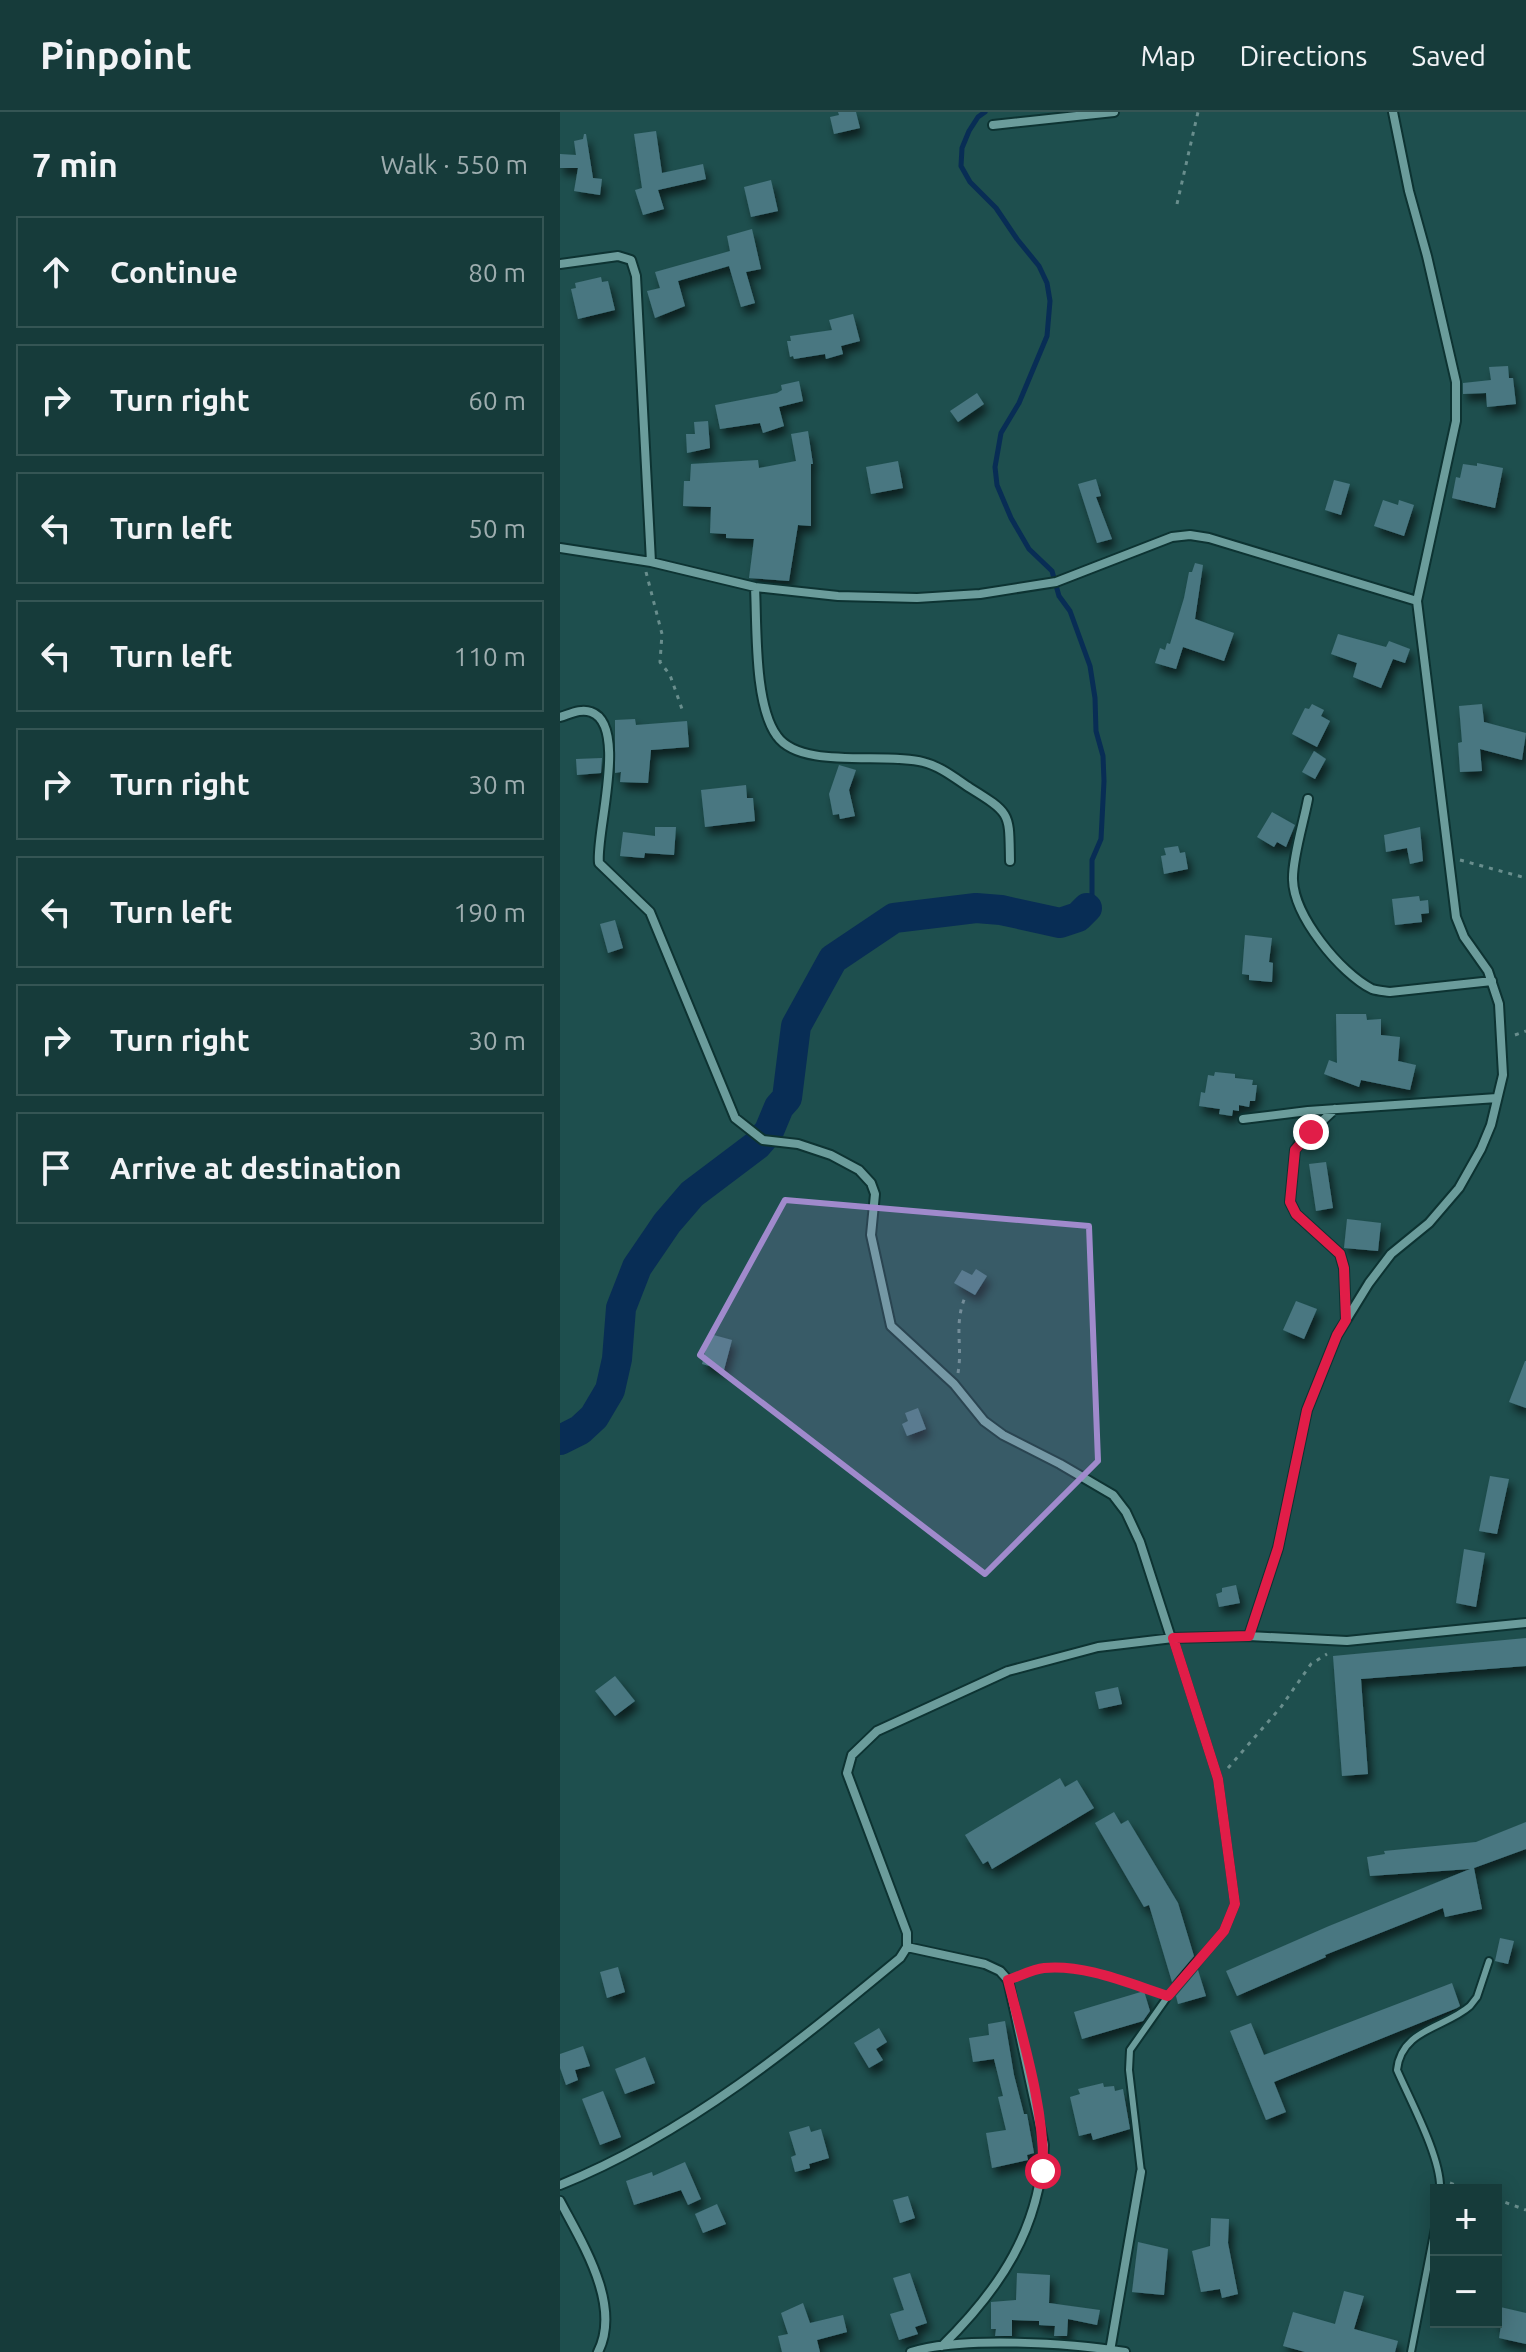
<!DOCTYPE html>
<meta charset="utf-8">
<style>
:root{--surface:#163b3a;--page:#1f4242;--text:#f1f3f6;--muted:#9eadaf;--line:#355554}
body{margin:0;font-family:Ubuntu,sans-serif;background:var(--page);color:var(--text)}
.controls{position:absolute;right:24px;bottom:24px;display:grid;overflow:hidden;border-radius:0px;box-shadow:0 4px 20px #0003}
.controls button{width:72px;height:72px;display:grid;place-items:center;padding:0;border:0;border-bottom:2px solid var(--line);background:var(--surface);color:var(--text);font:40px sans-serif}
.stop{position:absolute;width:24px;height:24px;margin:-18px;border:6px solid #e11d48;border-radius:50%;background:#fff}
.stop.end{background:#e11d48;border-color:#fff;box-shadow:0 2px 8px #0008}
.list{margin:0;padding:0;list-style:none}
h2{display:flex;justify-content:space-between;align-items:center;height:104px;margin:0;padding:0 32px;font-size:34px}
h2 small{font-size:26px;font-weight:400;color:var(--muted)}
.list li{display:grid;grid-template-columns:52px 1fr auto;gap:24px;align-items:center;box-sizing:border-box;height:112px;margin:0 16px 16px;padding:0 16px;border:2px solid var(--line);border-radius:0px}
.list b{display:block;font-size:30px;white-space:nowrap}
.list em{font-size:26px;font-style:normal;color:var(--muted)}
.icon{flex:none;width:44px;height:44px;fill:none;stroke:currentColor;stroke-width:2;stroke-linecap:round;stroke-linejoin:round}
.map{position:relative;flex:none;width:966px;height:2240px;overflow:hidden}
header{display:flex;align-items:center;gap:48px;box-sizing:border-box;height:112px;padding:0 40px;background:var(--surface);border-bottom:2px solid var(--line)}
header strong{font-size:38px}
nav{display:flex;gap:44px;margin-inline-start:auto;font-size:28px}
main{display:flex}
aside{flex:1;background:var(--surface)}
.map>svg:first-child{display:block}
</style>
<header>
<strong>Pinpoint</strong>
<nav><a>Map</a><a>Directions</a><a>Saved</a></nav>
</header>
<main>
<aside>
<h2>7 min<small>Walk · 550 m</small></h2>
<ul class="list">
<li><svg class="icon" aria-label="ahead" viewBox="0 0 24 24"><path d="M12 20V5M6 11l6-6 6 6"/></svg><div><b>Continue</b></div><em>80 m</em></li>
<li><svg class="icon" aria-label="right" viewBox="0 0 24 24"><path d="M7 20v-9h11M14 6l5 5-5 5"/></svg><div><b>Turn right</b></div><em>60 m</em></li>
<li><svg class="icon" aria-label="left" viewBox="0 0 24 24"><path d="M17 20v-9H6M10 6l-5 5 5 5"/></svg><div><b>Turn left</b></div><em>50 m</em></li>
<li><svg class="icon" aria-label="left" viewBox="0 0 24 24"><path d="M17 20v-9H6M10 6l-5 5 5 5"/></svg><div><b>Turn left</b></div><em>110 m</em></li>
<li><svg class="icon" aria-label="right" viewBox="0 0 24 24"><path d="M7 20v-9h11M14 6l5 5-5 5"/></svg><div><b>Turn right</b></div><em>30 m</em></li>
<li><svg class="icon" aria-label="left" viewBox="0 0 24 24"><path d="M17 20v-9H6M10 6l-5 5 5 5"/></svg><div><b>Turn left</b></div><em>190 m</em></li>
<li><svg class="icon" aria-label="right" viewBox="0 0 24 24"><path d="M7 20v-9h11M14 6l5 5-5 5"/></svg><div><b>Turn right</b></div><em>30 m</em></li>
<li><svg class="icon" aria-label="arrive" viewBox="0 0 24 24"><path d="M6 21V4h12l-3 4 3 4H6"/></svg><div><b>Arrive at destination</b></div></li>
</ul>
</aside>
<div class="map">
<svg width="966" height="2240" viewBox="0 0 966 2240">
<defs>
<filter id="shadow"><feDropShadow dx="4" dy="7" stdDeviation="4" flood-color="#0009"/></filter>
</defs>
<rect width="100%" height="100%" fill="#1e4f4e"/>
<g fill="none" stroke-linecap="round" stroke-linejoin="round">
<!-- stream -->
<path stroke="#082d55" stroke-width="5" d="M425,0L418,5L409,19L402,36L401,54L410,70L436,96L457,127L479,154L487,171L490,189L487,224L459,291L441,321L435,355L437,373L451,406L469,437L492,459L499,484L510,499L530,554L535,586L536,619L543,644L544,669L541,727L532,748V785L527,796"/>
<!-- river -->
<path stroke="#082d55" stroke-width="30" d="M0,1328L20,1318L34,1305L50,1278L57,1247L61,1196L77,1155L107,1111L132,1082L197,1033L209,1019L219,995L227,986L236,914L273,847L334,806L416,796L441,798L500,811L518,805L527,796"/>
</g>
<!-- building -->
<path fill="#497781" filter="url(#shadow)" d="M278,0H296L300,16L274,22L270,5L279,3Z
M96,19L102,61L143,52L146,67L98,78L104,97L83,103L75,78L82,76L74,22Z
M24,22H26L33,66L42,67L40,83L14,79L18,56H0V42L16,43L14,29L23,27Z
M211,68L218,99L191,105L184,75Z
M192,117L201,157L186,160L195,191L181,195L169,154L118,169L125,194L95,206L87,179L100,176L95,160L170,139L167,124Z
M41,165L42,170L48,169L55,198L18,207L11,177L16,176L15,171Z
M293,202L300,229L281,234L283,242L266,247L265,242L234,247L233,244L230,245L227,229H231L230,224L272,218L269,208Z
M948,254L949,266H953L956,292L927,295L926,281L903,282V271L931,268L929,255Z
M239,269L243,289L219,295L224,314L203,321L200,311L160,317L155,293L217,281L222,278L221,273Z
M417,281L424,292L398,310L390,299Z
M148,309L150,336L127,341L126,322H135L134,310Z
M248,319L253,352H251V414L238,413L229,469L189,466L194,427L166,426V422L150,421L151,395L123,394L124,369H130L131,352L198,348L199,356L236,349L231,322Z
M338,349L343,376L311,382L306,355Z
M917,351L943,356L935,396L892,386L896,365L900,366L903,352L917,354Z
M536,367L541,384L536,385L552,427L537,431L518,372Z
M774,368L790,372L781,403L765,398Z
M823,388L838,393L839,388L854,393L844,424L814,414Z
M635,451L643,453L635,507L674,521L664,549L623,535L616,557L595,551L600,536L605,538L607,531L610,532L624,486L629,460H632Z
M778,522L826,535L829,529L850,537L845,551L833,547L821,576L793,565L797,551L771,542Z
M752,592L764,598L761,604L770,609L757,635L732,622L745,596L749,597Z
M922,592L924,610L966,621L962,648L920,637L922,659L900,660L898,631L902,630L899,594Z
M75,607L76,613L127,609L129,635L91,638L88,671L60,670L61,660L55,661V608Z
M754,639L766,647L755,667L742,660Z
M42,646L41,661L17,663L16,647Z
M279,653L296,658L289,678L295,704L280,707L279,702L273,703L269,682Z
M186,673L187,686H193L195,709L145,715L141,678Z
M712,700L735,713L726,735L717,730L714,735L697,725Z
M95,715H116L114,743L85,741L84,746L60,744L63,720L95,724Z
M860,715L863,749L850,752L847,736L826,740L824,723Z
M618,734L620,741L625,740L628,757L604,762L601,744L606,743L604,736Z
M859,784L860,789L868,788L869,801L861,802L862,810L835,813L832,787Z
M55,808L63,836L48,841L40,812Z
M685,823L712,826L709,850L713,851L712,870L689,868V863L682,862Z
M776,902H806L807,908L821,907V923L840,925L838,949L856,953L850,978L801,968L799,975L764,962L769,948L777,951Z
M655,960L675,962V966L693,968L692,973H697L695,989H690L689,995L679,993V999L673,998L672,1004L659,1002L660,997L639,994L641,980L645,981L648,963L654,964Z
M766,1050L773,1096L756,1099L749,1052Z
M787,1107L821,1111L818,1139L784,1136Z
M416,1157L427,1164L415,1183L394,1171L402,1158L412,1163Z
M736,1189L757,1197L744,1227L723,1218Z
M150,1222L172,1228L164,1258L142,1252Z
M965,1249H966V1296L949,1290Z
M358,1296L366,1317L347,1324L342,1312L348,1309L345,1301Z
M930,1364L949,1367L937,1422L919,1419Z
M904,1437L925,1441L916,1495L896,1491Z
M676,1473L680,1491L659,1495L656,1482L662,1480V1476Z
M966,1526V1554L801,1567L808,1662L782,1664L773,1544Z
M55,1564L75,1589L55,1604L35,1579Z
M558,1575L562,1592L539,1597L535,1580Z
M500,1666L505,1675L517,1668L534,1696L432,1757L428,1749L423,1752L405,1723Z
M554,1700L561,1712L568,1708L618,1791L634,1844L612,1870L589,1793L584,1795L535,1711Z
M966,1710V1737L914,1756L922,1797L885,1805L883,1796L765,1843L766,1845L677,1884L666,1859L769,1814L910,1757L810,1764L807,1745L825,1742L824,1739L916,1730Z
M940,1826L954,1829L948,1852L935,1849Z
M58,1855L65,1880L47,1886L40,1860Z
M638,1858L646,1884L618,1892L616,1884Z
M892,1871L900,1894L897,1896L714,1970L726,2000L706,2008L670,1919L691,1911L704,1943Z
M584,1879L590,1899L583,1909L522,1927L514,1900Z
M445,1909L454,1963L464,2002H467L474,2041L467,2043L468,2048L432,2056L426,2021L446,2018L438,1985L443,1984L434,1947L413,1950L409,1926L429,1923L428,1912Z
M319,1916L327,1930L316,1937L323,1948L309,1956L294,1931Z
M23,1934L30,1954L15,1958L18,1968L6,1973L0,1956V1942Z
M85,1945L95,1971L65,1982L55,1957Z
M543,1971L544,1975L554,1974L555,1979L563,1977L570,2017L533,2028L531,2021L519,2024L510,1985L520,1982L518,1977Z
M43,1979L61,2025L40,2033L22,1987Z
M249,2014L251,2020L261,2017L269,2046L249,2052L250,2056L235,2060L231,2045L236,2043L229,2020Z
M125,2050L141,2087L128,2093L121,2078L74,2093L66,2069L92,2060L93,2064Z
M348,2084L355,2106L340,2111L333,2088Z
M157,2092L166,2112L143,2121L135,2102Z
M651,2106L669,2107L668,2131L678,2182L662,2186L660,2177L641,2180L632,2139L650,2134Z
M578,2130L608,2137L604,2183L572,2180Z
M350,2161L367,2211L355,2215L358,2222L339,2228L330,2202L344,2198L333,2166Z
M457,2161L490,2163L489,2191L540,2198L537,2213L508,2207L507,2224H494L495,2214L479,2213V2209L452,2208V2224H435L436,2217H431V2190L456,2188Z
M784,2179L804,2184L794,2217L838,2229L835,2240H745L723,2234L733,2200L775,2212Z
M243,2191L250,2211L283,2203L287,2220L257,2228L260,2240H222L218,2224L228,2222L221,2201Z
M936,2194L966,2201V2232L939,2226L941,2213L936,2211Z"/>
<g fill="none" stroke-linecap="round" stroke-linejoin="round">
<defs>
<path id="service" d="M581,2060L569,1958L570,1938L608,1884L664,1819L675,1792L658,1667L613,1526
M880,2078C882,2047 850,1988 837,1958C841,1917 885,1916 910,1894L917,1885L929,1849
M851,2240L876,2111"/>
<path id="minor" d="M433,13L554,0
M0,152L58,144L71,148L76,164L91,450
M0,436L91,450L195,475L278,484L357,486L420,482L496,470L612,425L630,423L649,426L857,489
M195,475C197,515 194,593 217,624C241,658 324,640 363,650C380,654 396,667 410,676C452,702 449,701 450,749
M0,605C10,602 21,596 31,600C69,613 35,723 39,751L90,800L175,1006L203,1028L238,1032L271,1043L299,1058L311,1071L315,1082L311,1123L331,1214L394,1272L424,1309L443,1323L500,1352L553,1383L566,1400L580,1430L611,1526
M748,687C744,709 732,747 733,768C734,804 780,861 812,877C818,879 824,879 830,880L932,869
M775,997L742,1028L735,1038L730,1090L736,1102L780,1142L784,1156L786,1208
M683,1007L748,999L937,986
M689,1524L718,1436L747,1298L777,1223L809,1171L831,1142L869,1111L899,1076L921,1037L931,1013L943,963L939,892L928,859L904,825L896,805L857,489L896,309V270L867,144L849,79L833,0
M347,1835L425,1852L440,1859L448,1868L484,2033C480,2117 440,2177 382,2234
M0,2073C127,2022 236,1932 340,1846L347,1835V1821L287,1661L292,1643L317,1619L448,1559L538,1535L613,1526L689,1524L787,1529L966,1511
M0,2089C22,2131 62,2193 38,2240
M550,2239L581,2060
M351,2240C401,2224 512,2231 565,2240"/>
</defs>
<!-- service casing -->
<use href="#service" stroke="#0d3332" stroke-width="10"/>
<!-- minor casing -->
<use href="#minor" stroke="#0d3332" stroke-width="12"/>
<!-- path -->
<path stroke="#698e8d" stroke-width="3" stroke-dasharray="4 6" stroke-linecap="butt" d="M617,92L638,0
M86,460L102,522L100,550L110,563L122,597
M900,748L966,766
M955,923L966,919
M398,1261C403,1233 393,1212 406,1183
M668,1656L721,1595L751,1552L767,1542
M460,1864L483,1856L521,1859L596,1880
M890,2071L909,2078
M936,2087L966,2098"/>
<!-- service -->
<use href="#service" stroke="#6b9c9b" stroke-width="6"/>
<!-- minor -->
<use href="#minor" stroke="#6b9c9b" stroke-width="8"/>
</g>
<g fill="none" stroke-linecap="round" stroke-linejoin="round">
<!-- route -->
<path stroke="#e11d48" stroke-width="10" d="M483,2059C485,1998 463,1928 448,1868C460,1864 473,1857 484,1856C525,1852 570,1872 608,1884L664,1819L675,1792L658,1667L613,1526L689,1524L718,1436L747,1298L777,1223L786,1208L784,1156L780,1142L736,1102L730,1090L735,1038L751,1020"/>
</g>
<!-- marked area -->
<path fill="#a08acc" fill-opacity="0.2" stroke="#a08acc" stroke-width="6" stroke-linejoin="round" d="M225,1088L529,1114L538,1349L425,1462L140,1243Z"/>
</svg>
<div class="controls">
<button>+</button>
<button>−</button>
</div>
<div class="stop" style="left:483px;top:2059px"></div>
<div class="stop end" style="left:751px;top:1020px"></div>
</div>
</main>
